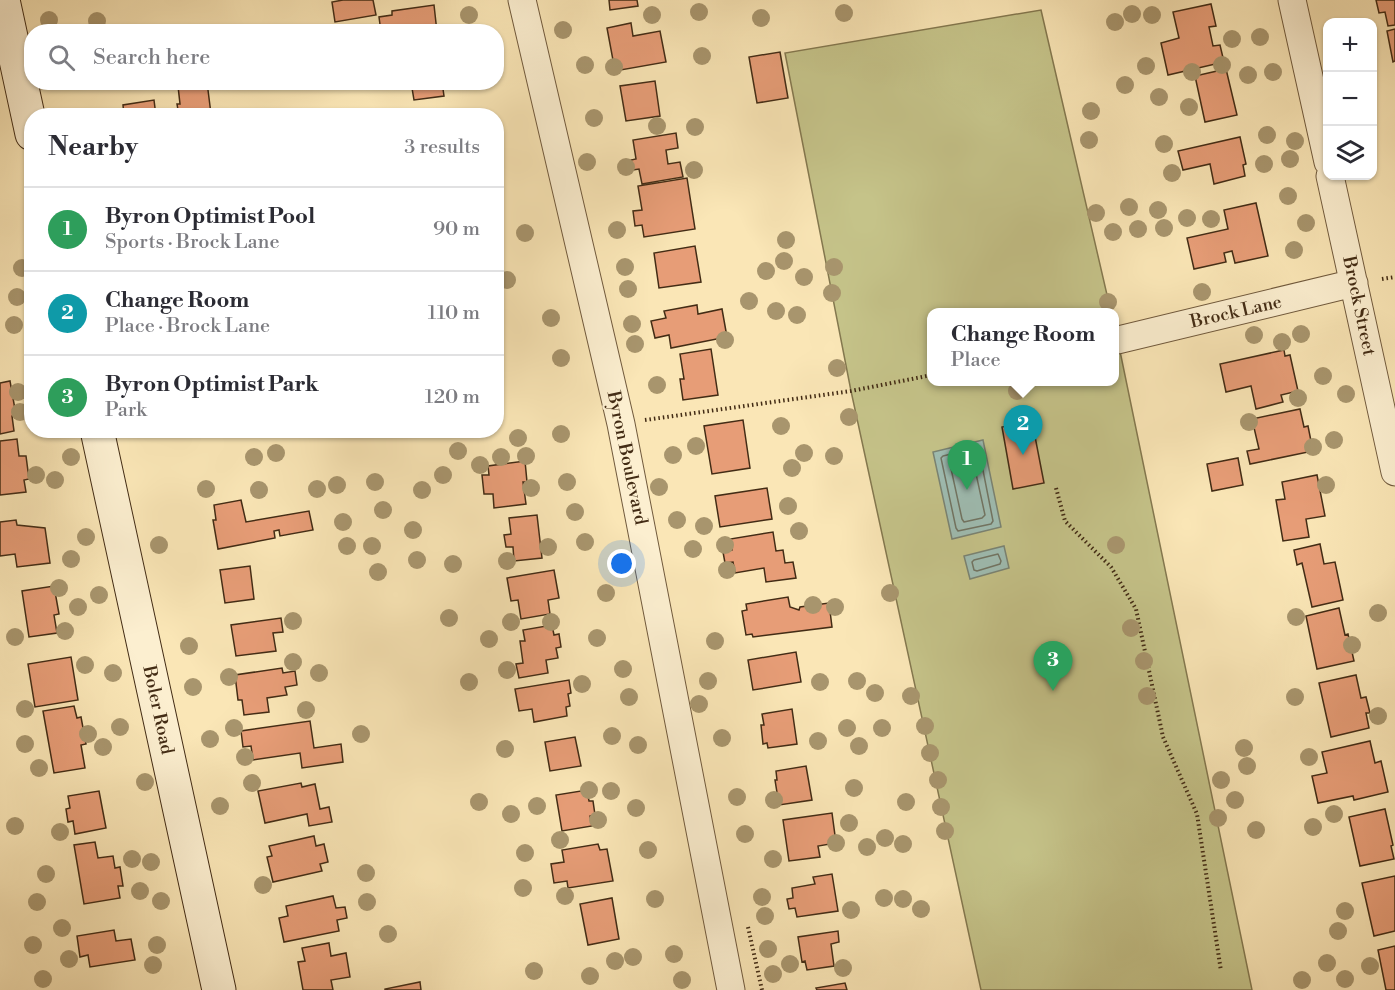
<!DOCTYPE html>
<meta charset="utf-8">
<style>
:root{--surface:#fff;--page:#f7f7f7;--text:#2b2b33;--muted:#7c7c81;--line:#e1e1e2;--accent:#d93025}
body{margin:0;font-family:"Libre Bodoni",serif;background:var(--page);color:var(--text)}
.controls{position:absolute;right:18px;top:18px;display:grid;overflow:hidden;border-radius:12px;box-shadow:0 2px 4px #0004}
.controls button{width:54px;height:54px;display:grid;place-items:center;padding:0;border:0;border-bottom:2px solid var(--line);background:var(--surface);color:var(--text);font:30px sans-serif}
.you{position:absolute;left:622px;top:564px;width:21px;height:21px;margin:-15px;border:4px solid #fff;border-radius:50%;background:#1a73e8;box-shadow:0 0 0 9px #1a73e833}
.badge{display:grid;place-items:center;width:39px;height:39px;border-radius:50%;background:var(--accent);color:#fff;font-size:20px;font-weight:700}
.pin{position:absolute;translate:-50% -50px;filter:drop-shadow(0 2px 3px #0008)}
.pin::after{content:'';position:absolute;top:32px;width:21px;height:18px;background:inherit;clip-path:polygon(0 0,100% 0,50% 100%)}
.popup{position:absolute;left:927px;top:308px;width:192px;height:78px;box-sizing:border-box;display:grid;place-content:center;border-radius:12px;background:var(--surface);filter:drop-shadow(0 2px 4px #0005);font-size:20px;white-space:nowrap;color:var(--muted)}
.popup b{font-size:22px;color:var(--text)}
.popup::after{content:'';position:absolute;left:50%;top:100%;margin-left:-12px;border:12px solid transparent;border-top-color:var(--surface)}
.list{margin:0;padding:0;list-style:none}
h2{display:flex;justify-content:space-between;align-items:center;height:78px;margin:0;padding:0 24px;font-size:26px}
h2 small{font-size:20px;font-weight:400;color:var(--muted)}
.list li{display:grid;grid-template-columns:39px 1fr auto;gap:18px;align-items:center;box-sizing:border-box;height:84px;padding:0 24px;border-top:2px solid var(--line)}
.list b{display:block;font-size:22px;white-space:nowrap}
.list p{margin:0;font-size:20px;white-space:nowrap;color:var(--muted)}
.list em{font-size:20px;font-style:normal;color:var(--muted)}
.icon{flex:none;width:33px;height:33px;fill:none;stroke:currentColor;stroke-width:2;stroke-linecap:round;stroke-linejoin:round}
.map{position:relative;flex:none;width:1395px;height:990px;overflow:hidden}
.search{position:absolute;background:var(--surface);box-shadow:0 2px 4px #0004;left:24px;top:24px;width:480px;height:66px;display:flex;align-items:center;gap:15px;box-sizing:border-box;padding:0 21px;border-radius:24px;color:var(--muted);font-size:22px}
.panel{position:absolute;background:var(--surface);box-shadow:0 2px 4px #0004;left:24px;top:108px;width:480px;height:330px;border-radius:24px}
.map>svg:first-child{display:block}
</style>
<div class="map">
<svg width="1395" height="990" viewBox="0 0 1395 990">
<rect width="100%" height="100%" fill="#fae6b6"/>
<filter id="stains"><feTurbulence type="fractalNoise" baseFrequency=".00333" numOctaves="4"/><feColorMatrix values="0 0 0 0 .2 0 0 0 0 .09 0 0 0 0 .02 0 0 0 .5 -.17"/></filter>
<radialGradient id="worn" r=".72"><stop offset=".6" stop-color="#630" stop-opacity="0"/><stop offset="1" stop-color="#630" stop-opacity=".3"/></radialGradient>
<!-- green -->
<path fill="#c5c389" stroke="#84784f" stroke-width="1.5" d="M1041,10L1111,312H932V382H1114L1115,327L1252,990H981L851,391L785,53Z"/>
<!-- water -->
<path fill="#9fbeb4" stroke="#7a8474" stroke-width="1.5" d="M983,440L1001,527L952,539L933,452Z
M1004,546L1009,568L970,579L964,556Z"/>
<g fill="none" stroke-linecap="round" stroke-linejoin="round">
<!-- shore -->
<path stroke="#717564" stroke-width="1.5" d="M975,448L979,450L993,521L991,524L958,531L956,528L941,458L943,456Z
M969,457L973,460L985,515L982,518L964,522L962,519L950,464L952,462Z
M998,554L1001,561L1000,564L977,571L974,570L972,562L974,560Z"/>
</g>
<!-- building -->
<path fill="#e79d77" stroke="#432c15" stroke-width="1.5" d="M343,0H373L376,15L335,22L332,2Z
M609,0H637L638,6L610,10Z
M1376,0H1395V25L1388,26L1385,12L1379,13Z
M1211,4L1216,26L1209,27L1213,46L1220,45L1224,62L1168,75L1161,43L1179,38L1173,12Z
M434,5L437,32H381L379,17L392,15V11Z
M631,23L633,36L660,31L666,62L615,71L607,28Z
M1395,29V61L1393,62L1387,31Z
M780,52L788,98L757,103L749,57Z
M1226,69L1237,115L1205,122L1195,76Z
M655,81L660,116L626,121L620,86Z
M200,82H207L211,114L179,116L177,104H180L178,86Z
M411,82H442L444,96L414,100Z
M154,100L156,116H124L123,105Z
M676,133L678,148L666,150L668,164L680,162L683,177L642,184L639,169L633,170L631,160L636,159L633,140Z
M1240,137L1246,164L1243,165L1245,176L1214,184L1210,164L1183,170L1178,151Z
M687,178L695,229L644,237L642,225L635,226L633,211L642,210L638,186Z
M1256,203L1268,256L1235,263L1232,251L1224,253L1226,262L1194,269L1187,238L1228,229L1224,210Z
M695,246L701,282L659,288L654,253Z
M697,305L698,314L722,309L727,337L671,348L669,335L655,338L651,321L666,318L664,311Z
M711,349L718,395L683,400L680,379H684L680,354Z
M1284,350L1285,356L1290,355L1298,391L1281,395L1283,402L1256,409L1251,386L1226,392L1220,364Z
M10,381L16,415L12,416L14,431L0,434V383Z
M1300,409L1304,427L1308,426L1313,451L1250,464L1247,451L1259,449L1252,419Z
M743,420L750,468L712,474L704,426Z
M1032,421L1044,483L1013,489L1002,427Z
M17,439L19,456H26L29,479L24,480L26,492L0,495V441Z
M1238,458L1243,485L1212,491L1207,464Z
M525,461L527,482H523L526,504L494,508L493,494H484L482,475H489L488,466Z
M1317,475L1325,516L1306,519L1309,537L1283,541L1276,500L1285,499L1282,482Z
M767,488L772,519L720,527L715,496Z
M241,500L246,522L309,511L313,530L280,536L279,530L274,531L275,538L218,549L213,520H216L214,505Z
M537,515L542,558L514,561L513,547H506L504,535L511,534L509,518Z
M16,520L17,525L45,528L50,563L17,567L15,554L0,556V522Z
M773,532L776,551L783,550L785,563L793,562L796,578L766,582L764,568L735,573L733,562L725,563L723,552L732,550L730,539Z
M1320,544L1324,564L1335,562L1343,600L1312,607L1302,563L1297,565L1294,550Z
M250,566L254,599L225,603L220,570Z
M554,570L559,598L548,600L550,614L521,619L518,600L511,601L507,578Z
M54,586L59,614L54,615L57,633L29,637L22,591Z
M788,597L790,607L799,610L800,607L829,603L832,627L753,637L752,634L746,635L742,611L747,610L746,604Z
M1339,608L1345,635L1348,634L1354,661L1317,669L1306,616Z
M281,618L283,632L273,633L276,651L236,656L231,625Z
M552,625L554,635L559,634L561,647L556,648L558,658L546,660L548,673L519,678L516,664L523,663L520,641H525L523,630Z
M796,652L801,682L753,690L748,660Z
M71,657L78,700L35,707L28,664Z
M282,668L283,673L295,671L297,685L285,687L287,695L267,698L269,712L244,715L242,700H238L235,675Z
M1356,675L1361,698L1366,697L1370,713H1366L1369,728L1331,737L1319,683Z
M569,680L571,693L568,694L570,706L566,707L567,716L534,722L532,709L519,711L515,689Z
M74,706L77,718L81,717L86,744L81,745L85,768L54,773L43,711Z
M792,709L797,744L768,748L767,743L763,744L761,725H764L762,714Z
M310,721L314,748L341,744L343,762L302,768L300,753L253,760L251,746L243,747L241,731Z
M575,737L581,766L550,771L545,742Z
M1370,741L1375,763L1381,761L1388,792L1354,800L1353,796L1318,803L1312,776L1327,773L1322,752Z
M806,766L812,800L779,805L775,780H777L776,771Z
M301,783L302,787L315,784L320,809L329,807L332,822L309,826L307,814L265,823L258,791Z
M587,790L589,801H593L595,815L590,816L592,826L562,831L556,795Z
M99,791L106,828L75,834L73,821L68,822L66,809L70,808L68,796Z
M1385,809L1393,845L1391,846L1394,859L1360,866L1349,817Z
M832,813L836,843L818,846L820,857L789,861L783,820Z
M314,836L316,846L324,844L328,862L320,864L322,871L273,882L267,857L272,856L269,846Z
M95,842L98,858L113,856L115,868L120,867L123,886H118L120,898L84,904L74,845Z
M598,844L600,850L607,849L613,881L568,888L567,881L554,883L551,864L564,862L562,850Z
M832,874L838,911L797,917L795,908L789,909L787,899L793,898L792,888L815,884L813,877Z
M1395,876V931L1374,936L1362,883Z
M333,896L336,908L345,907L347,918L337,920L339,931L284,942L279,918L288,916L286,906Z
M612,898L619,939L588,945L580,904Z
M114,930L116,941L131,939L135,960L90,967L88,955L80,957L77,936Z
M838,931L839,942L831,944L834,966L807,970L805,961L802,962L798,937Z
M329,943L331,956L346,953L350,977L331,980L333,990H303L298,962L305,961L302,948Z
M1395,946V990H1386L1378,950Z
M420,982L421,990H385V989Z
M845,983L847,990H817L816,988Z"/>
<g fill="none" stroke-linecap="round" stroke-linejoin="round">
<defs>
<path id="street" d="M522,0L621,424L731,990
M1292,0L1328,162
M1330,176L1395,472
M1118,340L1354,283"/>
<path id="secondary" d="M3,0L32,134
M97,430L219,990"/>
</defs>
<!-- street casing -->
<use href="#street" stroke="#715a3d" stroke-width="29"/>
<!-- secondary casing -->
<use href="#secondary" stroke="#432c15" stroke-width="35"/>
<!-- path -->
<path stroke="#432c15" stroke-width="4" stroke-dasharray="1.5 3" stroke-linecap="butt" d="M1382,279L1395,277
M1018,382L1034,390
M645,420L851,391L932,375
M1056,488L1065,521L1111,567L1136,609L1163,737L1197,814L1221,971
M748,927L762,990"/>
<!-- street -->
<use href="#street" stroke="#fcefd0" stroke-width="27"/>
<!-- secondary -->
<use href="#secondary" stroke="#fcefd0" stroke-width="33"/>
</g>
<!-- trees -->
<g fill="#a8956d">
<circle cx="699" cy="12" r="9"/>
<circle cx="844" cy="13" r="9"/>
<circle cx="1132" cy="14" r="9"/>
<circle cx="469" cy="15" r="9"/>
<circle cx="652" cy="15" r="9"/>
<circle cx="1152" cy="15" r="9"/>
<circle cx="761" cy="18" r="9"/>
<circle cx="49" cy="20" r="9"/>
<circle cx="97" cy="21" r="9"/>
<circle cx="1115" cy="22" r="9"/>
<circle cx="563" cy="30" r="9"/>
<circle cx="1260" cy="37" r="9"/>
<circle cx="1232" cy="39" r="9"/>
<circle cx="702" cy="56" r="9"/>
<circle cx="585" cy="65" r="9"/>
<circle cx="1222" cy="65" r="9"/>
<circle cx="1146" cy="66" r="9"/>
<circle cx="614" cy="67" r="9"/>
<circle cx="1192" cy="72" r="9"/>
<circle cx="1273" cy="72" r="9"/>
<circle cx="1248" cy="75" r="9"/>
<circle cx="1125" cy="85" r="9"/>
<circle cx="1159" cy="97" r="9"/>
<circle cx="1189" cy="107" r="9"/>
<circle cx="1091" cy="111" r="9"/>
<circle cx="594" cy="118" r="9"/>
<circle cx="657" cy="126" r="9"/>
<circle cx="695" cy="127" r="9"/>
<circle cx="1267" cy="135" r="9"/>
<circle cx="1089" cy="140" r="9"/>
<circle cx="1295" cy="141" r="9"/>
<circle cx="1164" cy="144" r="9"/>
<circle cx="1290" cy="159" r="9"/>
<circle cx="587" cy="162" r="9"/>
<circle cx="1264" cy="164" r="9"/>
<circle cx="626" cy="167" r="9"/>
<circle cx="694" cy="170" r="9"/>
<circle cx="1172" cy="173" r="9"/>
<circle cx="1288" cy="196" r="9"/>
<circle cx="1129" cy="207" r="9"/>
<circle cx="1158" cy="210" r="9"/>
<circle cx="1096" cy="213" r="9"/>
<circle cx="1187" cy="218" r="9"/>
<circle cx="1211" cy="219" r="9"/>
<circle cx="1306" cy="223" r="9"/>
<circle cx="1164" cy="228" r="9"/>
<circle cx="1138" cy="229" r="9"/>
<circle cx="617" cy="230" r="9"/>
<circle cx="1113" cy="232" r="9"/>
<circle cx="525" cy="233" r="9"/>
<circle cx="786" cy="240" r="9"/>
<circle cx="1294" cy="250" r="9"/>
<circle cx="784" cy="261" r="9"/>
<circle cx="625" cy="267" r="9"/>
<circle cx="834" cy="267" r="9"/>
<circle cx="22" cy="268" r="9"/>
<circle cx="766" cy="271" r="9"/>
<circle cx="804" cy="277" r="9"/>
<circle cx="507" cy="280" r="9"/>
<circle cx="628" cy="289" r="9"/>
<circle cx="1202" cy="292" r="9"/>
<circle cx="832" cy="293" r="9"/>
<circle cx="17" cy="297" r="9"/>
<circle cx="749" cy="301" r="9"/>
<circle cx="1108" cy="302" r="9"/>
<circle cx="776" cy="311" r="9"/>
<circle cx="797" cy="315" r="9"/>
<circle cx="551" cy="318" r="9"/>
<circle cx="632" cy="324" r="9"/>
<circle cx="14" cy="325" r="9"/>
<circle cx="1301" cy="334" r="9"/>
<circle cx="1254" cy="335" r="9"/>
<circle cx="725" cy="340" r="9"/>
<circle cx="1282" cy="342" r="9"/>
<circle cx="635" cy="344" r="9"/>
<circle cx="561" cy="358" r="9"/>
<circle cx="837" cy="368" r="9"/>
<circle cx="1323" cy="376" r="9"/>
<circle cx="657" cy="385" r="9"/>
<circle cx="1017" cy="391" r="9"/>
<circle cx="18" cy="392" r="9"/>
<circle cx="1346" cy="394" r="9"/>
<circle cx="1298" cy="398" r="9"/>
<circle cx="20" cy="412" r="9"/>
<circle cx="849" cy="417" r="9"/>
<circle cx="1249" cy="422" r="9"/>
<circle cx="781" cy="426" r="9"/>
<circle cx="561" cy="434" r="9"/>
<circle cx="518" cy="438" r="9"/>
<circle cx="1334" cy="440" r="9"/>
<circle cx="696" cy="446" r="9"/>
<circle cx="1313" cy="447" r="9"/>
<circle cx="458" cy="451" r="9"/>
<circle cx="276" cy="453" r="9"/>
<circle cx="804" cy="453" r="9"/>
<circle cx="673" cy="455" r="9"/>
<circle cx="526" cy="456" r="9"/>
<circle cx="834" cy="456" r="9"/>
<circle cx="71" cy="457" r="9"/>
<circle cx="254" cy="457" r="9"/>
<circle cx="501" cy="457" r="9"/>
<circle cx="480" cy="465" r="9"/>
<circle cx="792" cy="468" r="9"/>
<circle cx="36" cy="475" r="9"/>
<circle cx="443" cy="475" r="9"/>
<circle cx="55" cy="480" r="9"/>
<circle cx="375" cy="482" r="9"/>
<circle cx="567" cy="482" r="9"/>
<circle cx="337" cy="485" r="9"/>
<circle cx="1326" cy="485" r="9"/>
<circle cx="659" cy="487" r="9"/>
<circle cx="531" cy="488" r="9"/>
<circle cx="206" cy="489" r="9"/>
<circle cx="317" cy="489" r="9"/>
<circle cx="259" cy="490" r="9"/>
<circle cx="422" cy="490" r="9"/>
<circle cx="788" cy="506" r="9"/>
<circle cx="383" cy="510" r="9"/>
<circle cx="575" cy="512" r="9"/>
<circle cx="677" cy="520" r="9"/>
<circle cx="343" cy="522" r="9"/>
<circle cx="704" cy="526" r="9"/>
<circle cx="413" cy="530" r="9"/>
<circle cx="799" cy="531" r="9"/>
<circle cx="86" cy="537" r="9"/>
<circle cx="585" cy="542" r="9"/>
<circle cx="159" cy="545" r="9"/>
<circle cx="725" cy="545" r="9"/>
<circle cx="1116" cy="545" r="9"/>
<circle cx="347" cy="546" r="9"/>
<circle cx="372" cy="546" r="9"/>
<circle cx="548" cy="547" r="9"/>
<circle cx="693" cy="549" r="9"/>
<circle cx="71" cy="559" r="9"/>
<circle cx="417" cy="560" r="9"/>
<circle cx="507" cy="561" r="9"/>
<circle cx="453" cy="564" r="9"/>
<circle cx="727" cy="570" r="9"/>
<circle cx="378" cy="572" r="9"/>
<circle cx="59" cy="588" r="9"/>
<circle cx="606" cy="593" r="9"/>
<circle cx="890" cy="593" r="9"/>
<circle cx="99" cy="595" r="9"/>
<circle cx="813" cy="605" r="9"/>
<circle cx="78" cy="607" r="9"/>
<circle cx="835" cy="607" r="9"/>
<circle cx="1378" cy="613" r="9"/>
<circle cx="1296" cy="617" r="9"/>
<circle cx="449" cy="618" r="9"/>
<circle cx="293" cy="621" r="9"/>
<circle cx="511" cy="622" r="9"/>
<circle cx="551" cy="622" r="9"/>
<circle cx="1131" cy="628" r="9"/>
<circle cx="65" cy="631" r="9"/>
<circle cx="15" cy="637" r="9"/>
<circle cx="597" cy="638" r="9"/>
<circle cx="489" cy="639" r="9"/>
<circle cx="715" cy="641" r="9"/>
<circle cx="1352" cy="645" r="9"/>
<circle cx="189" cy="646" r="9"/>
<circle cx="1144" cy="661" r="9"/>
<circle cx="293" cy="662" r="9"/>
<circle cx="85" cy="665" r="9"/>
<circle cx="623" cy="669" r="9"/>
<circle cx="507" cy="670" r="9"/>
<circle cx="113" cy="673" r="9"/>
<circle cx="319" cy="673" r="9"/>
<circle cx="229" cy="677" r="9"/>
<circle cx="708" cy="681" r="9"/>
<circle cx="857" cy="681" r="9"/>
<circle cx="469" cy="682" r="9"/>
<circle cx="820" cy="682" r="9"/>
<circle cx="582" cy="684" r="9"/>
<circle cx="193" cy="687" r="9"/>
<circle cx="875" cy="693" r="9"/>
<circle cx="911" cy="696" r="9"/>
<circle cx="1147" cy="696" r="9"/>
<circle cx="629" cy="697" r="9"/>
<circle cx="1295" cy="697" r="9"/>
<circle cx="699" cy="704" r="9"/>
<circle cx="25" cy="709" r="9"/>
<circle cx="306" cy="710" r="9"/>
<circle cx="1378" cy="716" r="9"/>
<circle cx="925" cy="726" r="9"/>
<circle cx="120" cy="727" r="9"/>
<circle cx="234" cy="728" r="9"/>
<circle cx="847" cy="728" r="9"/>
<circle cx="882" cy="728" r="9"/>
<circle cx="88" cy="734" r="9"/>
<circle cx="361" cy="734" r="9"/>
<circle cx="612" cy="736" r="9"/>
<circle cx="722" cy="738" r="9"/>
<circle cx="210" cy="739" r="9"/>
<circle cx="818" cy="741" r="9"/>
<circle cx="25" cy="744" r="9"/>
<circle cx="638" cy="745" r="9"/>
<circle cx="859" cy="746" r="9"/>
<circle cx="103" cy="747" r="9"/>
<circle cx="1244" cy="748" r="9"/>
<circle cx="505" cy="749" r="9"/>
<circle cx="930" cy="753" r="9"/>
<circle cx="245" cy="757" r="9"/>
<circle cx="1309" cy="757" r="9"/>
<circle cx="1247" cy="766" r="9"/>
<circle cx="39" cy="768" r="9"/>
<circle cx="938" cy="780" r="9"/>
<circle cx="1221" cy="780" r="9"/>
<circle cx="145" cy="782" r="9"/>
<circle cx="252" cy="783" r="9"/>
<circle cx="854" cy="788" r="9"/>
<circle cx="589" cy="790" r="9"/>
<circle cx="611" cy="791" r="9"/>
<circle cx="737" cy="797" r="9"/>
<circle cx="774" cy="800" r="9"/>
<circle cx="1235" cy="800" r="9"/>
<circle cx="479" cy="802" r="9"/>
<circle cx="906" cy="802" r="9"/>
<circle cx="220" cy="806" r="9"/>
<circle cx="537" cy="806" r="9"/>
<circle cx="941" cy="807" r="9"/>
<circle cx="636" cy="808" r="9"/>
<circle cx="511" cy="814" r="9"/>
<circle cx="1334" cy="814" r="9"/>
<circle cx="1218" cy="818" r="9"/>
<circle cx="598" cy="820" r="9"/>
<circle cx="849" cy="823" r="9"/>
<circle cx="15" cy="826" r="9"/>
<circle cx="1313" cy="827" r="9"/>
<circle cx="1256" cy="830" r="9"/>
<circle cx="945" cy="831" r="9"/>
<circle cx="60" cy="832" r="9"/>
<circle cx="745" cy="834" r="9"/>
<circle cx="885" cy="838" r="9"/>
<circle cx="560" cy="840" r="9"/>
<circle cx="836" cy="843" r="9"/>
<circle cx="903" cy="844" r="9"/>
<circle cx="867" cy="847" r="9"/>
<circle cx="648" cy="850" r="9"/>
<circle cx="525" cy="853" r="9"/>
<circle cx="132" cy="859" r="9"/>
<circle cx="773" cy="859" r="9"/>
<circle cx="151" cy="862" r="9"/>
<circle cx="366" cy="873" r="9"/>
<circle cx="46" cy="874" r="9"/>
<circle cx="263" cy="885" r="9"/>
<circle cx="523" cy="888" r="9"/>
<circle cx="140" cy="891" r="9"/>
<circle cx="565" cy="896" r="9"/>
<circle cx="762" cy="897" r="9"/>
<circle cx="884" cy="898" r="9"/>
<circle cx="655" cy="899" r="9"/>
<circle cx="903" cy="899" r="9"/>
<circle cx="161" cy="901" r="9"/>
<circle cx="37" cy="902" r="9"/>
<circle cx="367" cy="902" r="9"/>
<circle cx="921" cy="909" r="9"/>
<circle cx="851" cy="910" r="9"/>
<circle cx="1345" cy="911" r="9"/>
<circle cx="765" cy="916" r="9"/>
<circle cx="62" cy="928" r="9"/>
<circle cx="1338" cy="931" r="9"/>
<circle cx="388" cy="934" r="9"/>
<circle cx="33" cy="945" r="9"/>
<circle cx="157" cy="945" r="9"/>
<circle cx="768" cy="949" r="9"/>
<circle cx="674" cy="954" r="9"/>
<circle cx="633" cy="957" r="9"/>
<circle cx="69" cy="959" r="9"/>
<circle cx="615" cy="961" r="9"/>
<circle cx="1327" cy="963" r="9"/>
<circle cx="790" cy="964" r="9"/>
<circle cx="153" cy="965" r="9"/>
<circle cx="1370" cy="966" r="9"/>
<circle cx="843" cy="968" r="9"/>
<circle cx="534" cy="971" r="9"/>
<circle cx="773" cy="974" r="9"/>
<circle cx="590" cy="976" r="9"/>
<circle cx="43" cy="979" r="9"/>
<circle cx="1345" cy="979" r="9"/>
<circle cx="682" cy="980" r="9"/>
<circle cx="1302" cy="980" r="9"/>
</g>
<g text-anchor="middle" dominant-baseline="central" stroke-width="4.5" stroke-linejoin="round" paint-order="stroke">
<!-- street labels -->
<g font-size="18" fill="#432c15" stroke="#fcefd0">
<text transform="translate(1359 306) rotate(78)">Brock Street</text>
<text transform="translate(1236 312) rotate(-13)">Brock Lane</text>
<text transform="translate(627 458) rotate(78)">Byron Boulevard</text>
<text transform="translate(158 710) rotate(78)">Boler Road</text>
</g>
</g>
<rect width="100%" height="100%" filter="url(#stains)"/>
<rect width="100%" height="100%" fill="url(#worn)"/>
</svg>
<div class="controls">
<button>+</button>
<button>−</button>
<button><svg class="icon" aria-label="layers" viewBox="0 0 24 24"><path d="M12 4l9 5-9 5-9-5zM3 14l9 5 9-5"/></svg></button>
</div>
<div class="you"></div>
<div class="pin badge" style="left:967px;top:490px;background:#2e9e5b">1</div>
<div class="pin badge" style="left:1023px;top:455px;background:#0f9aa8">2</div>
<div class="popup"><b>Change Room</b>Place</div>
<div class="pin badge" style="left:1053px;top:691px;background:#2e9e5b">3</div>
<div class="search"><svg class="icon" aria-label="search" viewBox="0 0 24 24"><circle cx="10" cy="10" r="6"/><path d="M15 15l6 6"/></svg>Search here</div>
<section class="panel">
<h2>Nearby<small>3 results</small></h2>
<ul class="list">
<li><span class="badge" style="background:#2e9e5b">1</span><div><b>Byron Optimist Pool</b><p>Sports · Brock Lane</p></div><em>90 m</em></li>
<li><span class="badge" style="background:#0f9aa8">2</span><div><b>Change Room</b><p>Place · Brock Lane</p></div><em>110 m</em></li>
<li><span class="badge" style="background:#2e9e5b">3</span><div><b>Byron Optimist Park</b><p>Park</p></div><em>120 m</em></li>
</ul>
</section>
</div>
